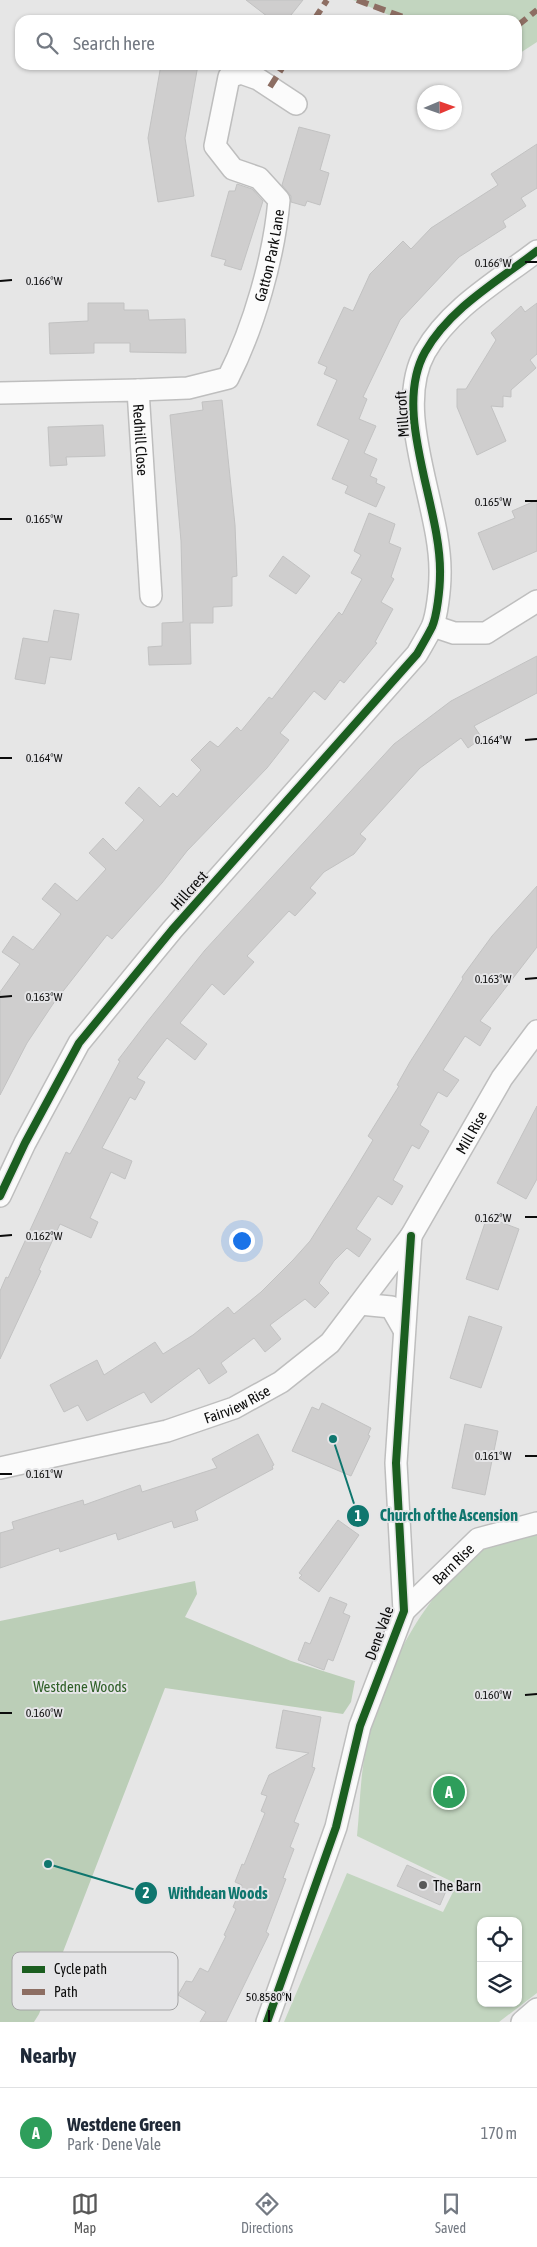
<!DOCTYPE html>
<meta charset="utf-8">
<style>
:root{--surface:#fff;--page:#f6f6f7;--text:#1f2937;--muted:#747a83;--line:#e0e1e3;--accent:#585858}
body{margin:0;font-family:"Asap Condensed",sans-serif;background:var(--page);color:var(--text)}
.controls{position:absolute;right:15px;bottom:15px;display:grid;overflow:hidden;border-radius:10px;box-shadow:0 1px 4px #0004}
.controls button{width:45px;height:45px;display:grid;place-items:center;padding:0;border:0;border-bottom:1px solid var(--line);background:var(--surface);color:var(--text);font:25px sans-serif}
.compass{position:absolute;left:417px;top:85px;width:45px;height:45px;border-radius:50%;background:var(--surface);box-shadow:0 1px 4px #0004;rotate:88deg}
.you{position:absolute;left:241px;top:1240px;width:18px;height:18px;margin:-12px;border:4px solid #fff;border-radius:50%;background:#1a73e8;box-shadow:0 0 0 8px #1a73e833}
.badge{display:grid;place-items:center;width:32px;height:32px;border-radius:50%;background:var(--accent);color:#fff;font-size:16px;font-weight:700}
.pin{position:absolute;translate:-50% -50%;border:2px solid #fff;box-shadow:0 1px 5px #0006}
.list{margin:0;padding:0;list-style:none}
h2{display:flex;justify-content:space-between;align-items:center;height:65px;margin:0;padding:0 20px;font-size:21px}
h2 small{font-size:16px;font-weight:400;color:var(--muted)}
.list li{display:grid;grid-template-columns:32px 1fr auto;gap:15px;align-items:center;box-sizing:border-box;height:90px;padding:0 20px;border-top:1px solid var(--line)}
.list b{display:block;font-size:19px;white-space:nowrap}
.list p{margin:0;font-size:16px;white-space:nowrap;color:var(--muted)}
.list em{font-size:16px;font-style:normal;color:var(--muted)}
.icon{flex:none;width:28px;height:28px;fill:none;stroke:currentColor;stroke-width:2;stroke-linecap:round;stroke-linejoin:round}
.map{position:relative;flex:none;width:537px;height:2022px;overflow:hidden}
.search{position:absolute;background:var(--surface);box-shadow:0 1px 4px #0004;left:15px;right:15px;top:15px;height:55px;display:flex;align-items:center;gap:12px;box-sizing:border-box;padding:0 18px;border-radius:15px;color:var(--muted);font-size:19px}
.sheet{height:155px;background:var(--surface)}
nav{display:flex;justify-content:space-around;align-items:center;box-sizing:border-box;height:70px;border-top:1px solid var(--line);background:var(--surface);font-size:14px;color:var(--muted)}
nav a{display:grid;justify-items:center;gap:2px}
nav .on{color:var(--accent)}
.map>svg:first-child{display:block}
</style>
<div class="map">
<svg width="537" height="2022" viewBox="0 0 537 2022">
<rect width="100%" height="100%" fill="#e6e6e6"/>
<!-- green -->
<path fill="#c2d5bf" fill-rule="evenodd" d="M353,0H537V42L517,55V20H401Z
M537,1529V1993L499,2022H284L347,1873L443,1912L457,1884L357,1836C360,1807 360,1777 366,1749C378,1682 422,1595 477,1554C494,1541 517,1536 537,1529ZM481,1921H518V2003H481Z"/>
<!-- forest -->
<path fill="#bbceb7" d="M195,1581L197,1594L185,1617L291,1661L355,1681L351,1702L343,1714L165,1688L39,2014L34,2022H0V1621Z"/>
<!-- building -->
<path fill="#cfcece" stroke="#c2c2c2" d="M246,0H303L287,20H272Z
M161,65H198L185,138L194,196L158,202L148,138Z
M299,127L330,135L320,170L329,173L320,205L307,201L305,206L291,202V196L282,185Z
M537,144V188L521,198L526,206L503,221L506,227L459,257L400,320L363,397L367,399L359,419L376,426L364,453L377,459L370,476L377,479L376,483L385,487L376,507L345,493L348,486L332,479L349,440L317,425L337,380L324,374L327,367L318,363L344,307L353,311L370,274L403,241L411,249L431,228L498,185L491,174Z
M237,184L252,189L263,201L241,270L224,265L226,260L211,256L229,191H235Z
M88,303H124V310H148L149,320L185,319L186,353L130,352V343H94V353L50,354L49,323L88,321Z
M537,303V354L530,360L536,368L511,390V397L503,396V407L491,406L506,441L477,455L457,407V389H466L496,340L491,333L521,306L525,312Z
M222,400L235,525L237,576L232,577V606L213,607V623H190L191,664L149,665L148,647L162,646V623L183,622L181,541L170,415L203,410L202,402Z
M103,425L105,456L66,457L67,465L50,466L48,427Z
M537,500V551L493,570L478,533L515,518L512,511Z
M369,513L395,524L389,543L401,548L391,577L394,579L381,602L393,609L375,642L377,643L344,683L340,680L325,700L314,691L280,733L289,740L267,768L187,851L162,883L112,939L107,935L53,1004L27,1043L0,1095V992L20,964L2,952L13,936L33,950L61,914L42,899L55,883L77,901L106,869L89,853L103,838L116,851L144,820L125,803L139,787L160,807L173,793L177,797L201,770L191,760L210,741L218,747L237,727L241,731L269,697L272,699L339,612L342,615L362,579L351,573L361,555L354,551Z
M283,556L310,576L296,594L269,576Z
M54,610L79,614L71,660L50,657L45,684L15,679L23,638L48,642Z
M537,656V693L474,726L482,738L468,748L461,738L420,768L360,834L366,839L354,854L324,872L310,888L316,893L295,916L289,911L247,956L254,962L224,995L212,984L180,1023L207,1044L195,1060L167,1038L153,1056L137,1078L145,1082L135,1100L130,1097L102,1148L132,1161L125,1179L111,1172L90,1218L98,1222L91,1238L60,1224L39,1270L41,1271L0,1359V1291L6,1277L8,1278L66,1152L70,1154L120,1061L118,1060L147,1022L205,950L394,744L451,701Z
M537,886V947L480,1021L491,1028L480,1046L465,1036L443,1070L459,1080L447,1097L438,1092L420,1125L429,1131L419,1149L412,1145L393,1180L403,1186L392,1205L378,1196L356,1229L371,1239L359,1257L347,1248L334,1261L319,1283L329,1293L315,1308L305,1299L270,1325L281,1339L265,1352L254,1338L221,1363L227,1372L209,1384L199,1368L151,1403L144,1392L87,1421L78,1405L64,1412L50,1385L97,1360L104,1375L155,1342L163,1354L193,1335L228,1307L234,1314L261,1292L293,1260L310,1241L350,1178L373,1140L368,1136L399,1086L397,1085L410,1062L463,979L462,977L492,936Z
M537,1106V1179L526,1199L497,1183Z
M487,1217L519,1229L498,1290L466,1279Z
M469,1316L502,1327L481,1388L450,1378Z
M322,1403L371,1428L368,1435L370,1436L351,1476L292,1451L312,1407L319,1410Z
M465,1424L498,1431L485,1495L452,1488Z
M258,1434L274,1465L272,1466L273,1469L195,1511L198,1520L174,1528L172,1521L118,1540L116,1533L60,1552L59,1548L0,1568V1533L14,1529L12,1522L83,1500L84,1505L140,1485L142,1492L217,1468L212,1459Z
M338,1520L359,1535L319,1592L299,1578L302,1575L299,1573Z
M330,1597L347,1604L343,1613L350,1616L333,1661L328,1659L324,1670L298,1660L305,1642L310,1644Z
M283,1710L321,1717L312,1767L315,1768L294,1822L299,1824L290,1847L294,1849L283,1878L286,1879L266,1932L269,1934L226,2022H200L206,2012L178,1995L186,1981L192,1982L200,1968L208,1972L226,1936L224,1935L236,1909L233,1907L242,1885L235,1882L242,1864L244,1865L265,1813L261,1811L267,1796L261,1794L269,1775L309,1753L276,1748Z
M407,1865L449,1884L440,1905L397,1886Z"/>
<g fill="none" stroke-linecap="round" stroke-linejoin="round">
<defs>
<g id="minor">
<path id="s1" d="M138,390L188,388L228,378C254,327 274,257 279,200L259,178L233,169L215,146L229,77L241,73L258,79L296,104"/>
<path id="s2" d="M0,393L138,390L151,596"/>
<path d="M433,626L454,633H486L537,601"/>
<path d="M0,1196L25,1143L79,1043L172,930L417,654C422,645 427,637 432,627C437,616 440,588 440,575C442,507 391,413 425,352C450,308 498,281 537,251"/>
<path d="M360,1304L391,1307L403,1328"/>
<path id="s3" d="M0,1468L167,1431L234,1408L281,1382L330,1343L411,1236L502,1078L537,1031"/>
<path id="s4" d="M404,1611L478,1539L537,1523"/>
<path d="M267,2022L336,1827L360,1726L404,1611L396,1463L411,1236"/>
<path d="M522,2022L537,2009"/>
</g>
</defs>
<!-- minor casing -->
<use href="#minor" stroke="#bebebe" stroke-width="24"/>
<!-- minor -->
<use href="#minor" stroke="#fbfbfb" stroke-width="21"/>
<!-- quiet -->
<path stroke="#8d6e63" stroke-width="6" stroke-dasharray="12 6" stroke-linecap="butt" d="M357,0L411,20
M314,20L327,0
M517,26L537,10
M270,87L284,65"/>
<defs>
<path id="cycleway" d="M0,1196L25,1143L79,1043L172,930L417,654C422,645 427,637 432,627C437,616 440,588 440,575C442,507 391,413 425,352C450,308 498,281 537,251
M267,2022L336,1827L360,1726L404,1611L396,1463L411,1236"/>
</defs>
<!-- cycleway casing -->
<use href="#cycleway" stroke="#e5e5e7" stroke-width="11"/>
<!-- cycleway -->
<use href="#cycleway" stroke="#1b5e20" stroke-width="8"/>
</g>
<!-- ticks -->
<path fill="none" stroke="#0c0c0c" stroke-width="2" d="M525,262H537M0,281L12,280M525,501H537M0,519H12M525,740L537,739M0,758H12M525,979L537,978M0,997L12,996M525,1217H537M0,1236L12,1235M525,1456H537M0,1474H12M525,1695L537,1694M0,1713H12M269,2010V2022"/>
<!-- markers -->
<circle fill="#585858" stroke="#e5e5e7" stroke-width="2" cx="423" cy="1885" r="5"/>
<g text-anchor="middle" dominant-baseline="central" stroke-width="4" stroke-linejoin="round" paint-order="stroke">
<!-- street labels -->
<g font-size="15" fill="#0c0c0c" stroke="#e5e5e7">
<text stroke="none"><textPath href="#s1" startOffset="221">Gatton Park Lane</textPath></text>
<text transform="translate(402 414) rotate(-94)">Millcroft</text>
<text stroke="none"><textPath href="#s2" startOffset="188">Redhill Close</textPath></text>
<text transform="translate(189 890) rotate(-48)">Hillcrest</text>
<text stroke="none"><textPath href="#s3" startOffset="612">Mill Rise</textPath></text>
<text stroke="none"><textPath href="#s3" startOffset="246">Fairview Rise</textPath></text>
<text stroke="none"><textPath href="#s4" startOffset="68">Barn Rise</textPath></text>
<text transform="translate(379 1633) rotate(-70)">Dene Vale</text>
</g>
<!-- park labels -->
<g font-size="15" fill="#306029" stroke="#e5e5e7">
<text x="80" y="1686">Westdene Woods</text>
</g>
<!-- poi labels -->
<g font-size="15" fill="#0c0c0c" stroke="#e5e5e7" text-anchor="start">
<text x="433" y="1885">The Barn</text>
</g>
</g>
<!-- legend -->
<rect x="12" y="1952" width="166" height="58" rx="8" fill="#e5e5e7" stroke="#a4a4a5" stroke-width="1"/>
<rect x="22" y="1966" width="23" height="7" fill="#1b5e20"/>
<rect x="22" y="1989" width="23" height="6" fill="#8d6e63"/>
<g font-size="14" fill="#0c0c0c">
<text x="54" y="1974">Cycle path</text>
<text x="54" y="1997">Path</text>
</g>
<g font-size="12" text-anchor="middle" fill="#0c0c0c" stroke="#e5e5e7" stroke-width="4" stroke-linejoin="round" paint-order="stroke">
<text x="493" y="267">0.166°W</text>
<text x="44" y="285">0.166°W</text>
<text x="493" y="506">0.165°W</text>
<text x="44" y="523">0.165°W</text>
<text x="493" y="744">0.164°W</text>
<text x="44" y="762">0.164°W</text>
<text x="493" y="983">0.163°W</text>
<text x="44" y="1001">0.163°W</text>
<text x="493" y="1222">0.162°W</text>
<text x="44" y="1240">0.162°W</text>
<text x="493" y="1460">0.161°W</text>
<text x="44" y="1478">0.161°W</text>
<text x="493" y="1699">0.160°W</text>
<text x="44" y="1717">0.160°W</text>
<text x="269" y="2001">50.8580°N</text>
</g>
<!-- callouts -->
<path fill="none" stroke="#0f766e" stroke-width="2" d="M333 1439L358 1516M48 1864L146 1893"/>
<g fill="#0f766e" stroke="#e5e5e7" stroke-width="2">
<circle cx="333" cy="1439" r="5"/>
<circle cx="48" cy="1864" r="5"/>
<circle cx="358" cy="1516" r="12"/>
<circle cx="146" cy="1893" r="12"/>
</g>
<g font-size="15" text-anchor="middle" font-weight="bold" fill="#fff">
<text x="358" y="1521">1</text>
<text x="146" y="1898">2</text>
</g>
<g font-size="16" text-anchor="middle" font-weight="bold" fill="#0f766e" stroke="#e5e5e7" stroke-width="4" stroke-linejoin="round" paint-order="stroke">
<text x="449" y="1521">Church of the Ascension</text>
<text x="218" y="1899">Withdean Woods</text>
</g>
</svg>
<div class="controls">
<button><svg class="icon" aria-label="locate" viewBox="0 0 24 24"><circle cx="12" cy="12" r="6"/><path d="M12 2v4M12 18v4M2 12h4M18 12h4"/></svg></button>
<button><svg class="icon" aria-label="layers" viewBox="0 0 24 24"><path d="M12 4l9 5-9 5-9-5zM3 14l9 5 9-5"/></svg></button>
</div>
<svg class="compass" viewBox="-18 -18 36 36"><path d="M0-13l5 13h-10z" fill="#e53935"/><path d="M0 13l5-13h-10z" fill="#747a83"/></svg>
<div class="you"></div>
<div class="pin badge" style="left:449px;top:1792px;background:#2e9e5b">A</div>
<div class="search"><svg class="icon" aria-label="search" viewBox="0 0 24 24"><circle cx="10" cy="10" r="6"/><path d="M15 15l6 6"/></svg>Search here</div>
</div>
<section class="sheet">
<h2>Nearby<small></small></h2>
<ul class="list">
<li><span class="badge" style="background:#2e9e5b">A</span><div><b>Westdene Green</b><p>Park · Dene Vale</p></div><em>170 m</em></li>
</ul>
</section>
<nav>
<a class="on"><svg class="icon" aria-label="map" viewBox="0 0 24 24"><path d="M3 6l6-2 6 2 6-2v14l-6 2-6-2-6 2zM9 4v14M15 6v14"/></svg>Map</a>
<a><svg class="icon" aria-label="directions" viewBox="0 0 24 24"><path d="M12 3l9 9-9 9-9-9zM9 14v-3h6M13 9l2 2-2 2"/></svg>Directions</a>
<a><svg class="icon" aria-label="saved" viewBox="0 0 24 24"><path d="M7 4h10v16l-5-4-5 4z"/></svg>Saved</a>
</nav>
